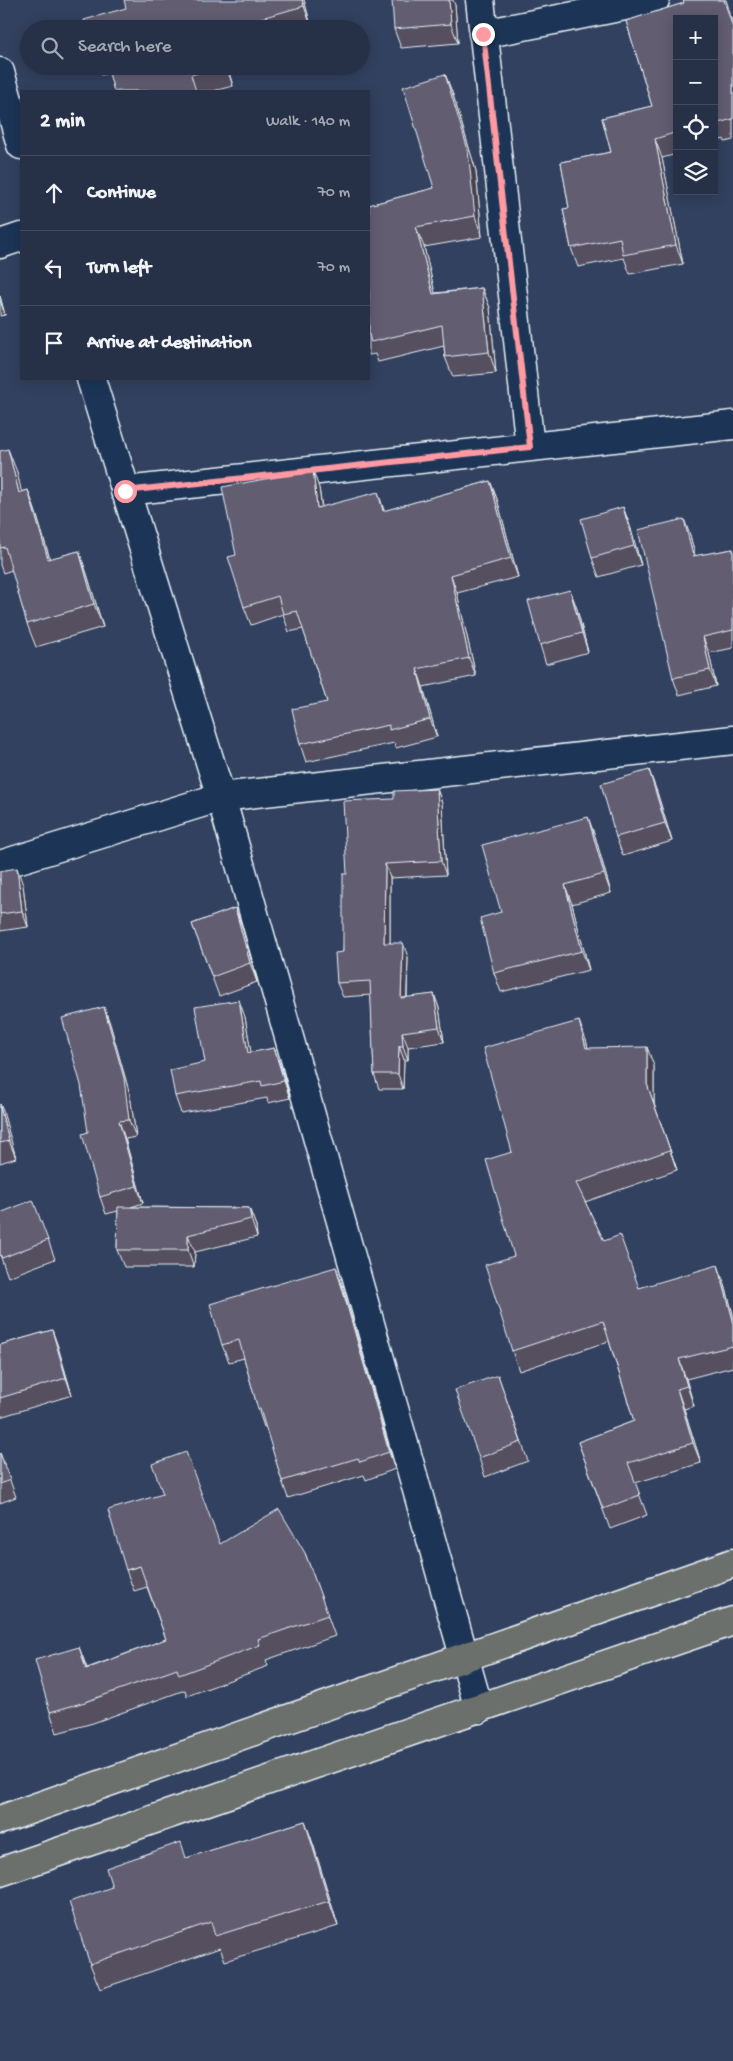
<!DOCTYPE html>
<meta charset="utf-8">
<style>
:root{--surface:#263147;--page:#2e394e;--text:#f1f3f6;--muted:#a4a9b4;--line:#424c60}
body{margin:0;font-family:"Gochi Hand",sans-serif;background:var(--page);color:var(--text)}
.controls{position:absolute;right:15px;top:15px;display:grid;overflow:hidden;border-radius:0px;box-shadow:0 2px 12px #0003}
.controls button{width:45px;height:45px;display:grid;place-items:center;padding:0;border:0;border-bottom:1px solid var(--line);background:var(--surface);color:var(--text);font:25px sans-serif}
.stop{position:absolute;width:15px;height:15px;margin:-11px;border:4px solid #ff9aa2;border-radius:50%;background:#fff}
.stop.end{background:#ff9aa2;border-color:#fff;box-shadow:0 1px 5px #0008}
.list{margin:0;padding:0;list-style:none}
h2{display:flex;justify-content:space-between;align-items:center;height:65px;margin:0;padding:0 20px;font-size:21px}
h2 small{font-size:16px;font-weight:400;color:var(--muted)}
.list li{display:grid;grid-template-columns:32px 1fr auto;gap:15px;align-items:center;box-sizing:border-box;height:75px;padding:0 20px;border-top:1px solid var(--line)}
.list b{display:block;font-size:19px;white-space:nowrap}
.list em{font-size:16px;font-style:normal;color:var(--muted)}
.icon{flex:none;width:28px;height:28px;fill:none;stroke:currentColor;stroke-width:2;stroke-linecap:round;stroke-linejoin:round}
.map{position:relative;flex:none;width:733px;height:2061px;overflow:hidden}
.search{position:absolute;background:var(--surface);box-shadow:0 2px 12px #0003;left:20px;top:20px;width:350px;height:55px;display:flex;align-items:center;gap:12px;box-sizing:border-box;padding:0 18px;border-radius:28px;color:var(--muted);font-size:19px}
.panel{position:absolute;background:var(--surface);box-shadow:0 2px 12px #0003;left:20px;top:90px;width:350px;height:290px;border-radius:0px}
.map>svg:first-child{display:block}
</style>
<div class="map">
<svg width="733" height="2061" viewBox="0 0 733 2061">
<rect width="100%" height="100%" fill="#32415f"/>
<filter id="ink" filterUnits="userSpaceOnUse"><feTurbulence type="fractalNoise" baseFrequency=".02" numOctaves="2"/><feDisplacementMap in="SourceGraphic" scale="10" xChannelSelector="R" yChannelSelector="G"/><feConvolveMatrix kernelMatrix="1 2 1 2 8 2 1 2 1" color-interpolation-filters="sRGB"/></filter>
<g filter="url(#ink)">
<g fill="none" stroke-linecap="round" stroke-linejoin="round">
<defs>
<path id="minor" d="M480,0L530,447
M483,34L655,0
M0,72L21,145
M0,244L21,237
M91,379L221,797L479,1709
M125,491L733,425
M0,865L221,797L733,740"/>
<path id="major" d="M0,1820L733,1563
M0,1872L733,1621"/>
</defs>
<!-- minor casing -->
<use href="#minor" stroke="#e8f1f8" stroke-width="31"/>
<!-- major casing -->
<use href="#major" stroke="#e8f1f8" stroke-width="31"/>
<!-- minor -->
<use href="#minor" stroke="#1d3557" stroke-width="28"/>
<!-- major -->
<use href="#major" stroke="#6c706d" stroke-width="28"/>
</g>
<!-- wall -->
<path fill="#545061" stroke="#e8f1f8" d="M304,0L311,26L303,29H86Z
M683,0H726L733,24V140L725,142L724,139L714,142V19H677V154L662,158L683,264L630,274L624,258L578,267L571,248L563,209L569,208L561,162L611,152L602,118L652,106L626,21L684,3Z
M455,5L458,43L401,48L394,29Z
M98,66H227L233,86L213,91H114L109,73L101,75Z
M445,74L453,95L476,171L482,237L424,247L435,293L482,288L490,308L496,373L453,377L445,357L444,346L378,362L375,354L369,355V205L434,188Z
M0,296L5,315L0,316Z
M0,451L17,472L21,492L28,490L36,513L50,559L79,551L87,574L103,627L36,647L27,624L12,570L3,573L0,565Z
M490,481L497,499L518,577L457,593L476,676L423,687L437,737L396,748L394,743L306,762L300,744L327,702L303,629L289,632L283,614L251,625L244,607L236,555L319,488L322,507L384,511Z
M623,507L630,526L641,565L599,577L592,558Z
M690,535L695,556L733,549V648L709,653L716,686L679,695L673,678Z
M570,590L577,609L588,652L546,664L540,645Z
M437,789L442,803L446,875L390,878V943L408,957L407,998L434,994L439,1008L444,1042L408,1047V1060H404L403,1089H379L374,1074L371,995L343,997L337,983L343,952L347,874Z
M656,789L672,841L623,856L616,837Z
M595,836L611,893L572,904L589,970L501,992L494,973L501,912Z
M0,871L23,885L28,927L0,931Z
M235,908L242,927L257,982L219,996L192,924Z
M104,1007L110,1024L130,1095L136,1137L125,1139L143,1203L131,1207L249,1208L256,1226L257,1237L195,1252L194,1267H124L117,1250L118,1211L106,1214L100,1197L88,1132Z
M245,1017L251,1053L274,1048L280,1065L290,1098L268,1103L267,1098L181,1113L175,1096Z
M586,1040L588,1048L654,1066V1104L677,1170L585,1202L604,1241L639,1288L725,1285L733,1314V1367L686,1379L694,1406L684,1409L701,1463L635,1483L647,1515L610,1529L578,1442L634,1421L609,1341L519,1371L512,1351L514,1256L512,1152Z
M0,1104L16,1158L0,1163Z
M0,1213L48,1240L55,1259L8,1277L0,1255Z
M336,1267L342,1285L395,1469L366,1480L364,1475L288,1498L282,1481L266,1426L264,1427L258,1409L244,1358L229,1362L222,1345Z
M52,1330L58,1347L72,1395L0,1417V1345Z
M498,1375L528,1461L485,1477L479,1458Z
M0,1453L16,1497L0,1503Z
M220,1544L305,1553L335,1636L266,1660L268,1666L187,1696L185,1690L93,1723L57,1733L50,1712L87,1668L166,1639L147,1587L134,1591L126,1570Z
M305,1821L314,1847L338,1926L225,1961L220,1948L100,1989L90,1964L112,1887L187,1858Z"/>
<!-- shaded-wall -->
<path fill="#45414f" stroke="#e8f1f8" d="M302,0H304L311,26L304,6Z
M449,0H453L455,5L458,43L451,24Z
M724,0H726L733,24V28Z
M226,66H227L233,86Z
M445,74L453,95L476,171L482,237L475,216Z
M655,139L662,158L683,264L676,245Z
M416,227L424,247L440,314L433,294Z
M482,288L490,308L496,373L489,352Z
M0,296L5,315L0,300Z
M8,449L17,472L27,516L19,493Z
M313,470L319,488L324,526L317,508Z
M490,481L497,499L518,577L511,558Z
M28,490L36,513L57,583L48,559Z
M378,492L384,510L389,529L383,511Z
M623,507L630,526L641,565L634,546Z
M684,519L690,535L699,572L693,556Z
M79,551L87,574L103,627L94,604Z
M451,575L457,593L476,676L469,658Z
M570,590L577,609L588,652L582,633Z
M703,637L709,653L716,686L710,670Z
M417,669L423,687L437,737L430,719Z
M649,770L656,789L672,841L665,823Z
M437,789L442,803L446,875L441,861Z
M588,817L595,836L611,893L604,874Z
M385,864L390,878V957L384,943Z
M17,868L23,885L28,927L22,911Z
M565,885L572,904L589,970L582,951Z
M235,908L242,927L257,982L250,963Z
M403,943L408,957L406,1013L401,998Z
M434,994L439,1008L444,1042L439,1027Z
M239,1000L245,1017L254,1070L248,1053Z
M104,1007L110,1024L130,1095L136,1137L129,1120Z
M579,1021L586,1040L593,1067L586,1048Z
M402,1032L408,1047V1060L403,1046Z
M399,1046L404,1060L403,1089L398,1074Z
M647,1047L654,1066V1104L677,1170L647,1084Z
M274,1048L280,1065L290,1098L284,1081Z
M0,1104L3,1111L16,1158L9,1141L0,1107Z
M119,1121L125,1139L143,1203L137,1186Z
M249,1208L256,1226L257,1237L251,1219Z
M188,1235L195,1252L194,1267L188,1250Z
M718,1265L725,1285L733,1314V1320Z
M336,1267L342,1285L395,1469L389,1452Z
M52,1330L58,1347L72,1395L66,1378Z
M679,1359L686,1379L694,1406L687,1386Z
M677,1389L684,1409L701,1463L693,1443Z
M79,1647L87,1668L86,1669Z
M305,1821L314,1847L338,1926L329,1901Z"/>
<!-- building -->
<path fill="#625d71" stroke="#e8f1f8" d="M124,0H302L304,6L222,29H86L84,20L126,8Z
M392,0H449L451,24L394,29Z
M683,0H724L733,28V119L718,123L717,120L714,121V19H677V132L655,139L676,245L623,255L620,238L571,248L563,209L569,208L561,162L611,152L602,118L652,106L626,21L684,3Z
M107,66H222L191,75L196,91H114Z
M445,74L468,150L475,216L416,227L433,294L482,288L489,352L445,357L442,325L371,342L369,334V205L434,188L403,87Z
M8,449L19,493L28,490L48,559L79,551L94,604L27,624L5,547L0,548V451Z
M313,470L317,508L378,492L383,511L490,481L511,558L451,575L469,658L417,669L430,719L389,730V725L300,744L292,709L327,702L297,611L283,614L278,596L244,607L228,557L236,555L222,487Z
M623,507L634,546L592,558L581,519Z
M684,519L693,556L733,549V630L703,637L710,670L673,678L638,530Z
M570,590L582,633L540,645L528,601Z
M649,770L665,823L616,837L601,784Z
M437,789L441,861L385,864L384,943H403L401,998L434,994L439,1027L402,1032L403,1046H399L398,1074H374L370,981L337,983L335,953L343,952V874H347L343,801L394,799V791Z
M588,817L604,874L565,885L582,951L494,973L480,918L501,912L482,845Z
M17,868L22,911L0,914V871Z
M235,908L250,963L212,977L192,924Z
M239,1000L248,1053L274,1048L284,1081L262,1086L261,1081L175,1096L170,1070L205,1062L195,1007Z
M104,1007L124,1078L129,1120L119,1121L137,1186L100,1197L82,1134L88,1132L81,1085L62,1018Z
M579,1021L586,1048L647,1047V1084L670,1150L576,1183L604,1241L620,1235L639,1288L718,1265L733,1320V1346L679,1359L687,1386L677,1389L693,1443L628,1463L640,1495L603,1509L578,1442L634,1421L603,1321L512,1351L485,1265L514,1256L486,1160L512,1152L483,1048Z
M0,1107L9,1141L0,1143Z
M33,1200L48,1240L2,1258L0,1254V1213Z
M118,1207L249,1208L251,1219L188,1235V1250H117Z
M336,1267L389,1452L360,1462L358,1458L282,1481L260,1409H258L239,1340L222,1345L210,1304Z
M52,1330L66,1378L0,1398V1345Z
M498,1375L521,1442L479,1458L455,1390Z
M186,1452L220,1544L279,1509L305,1553L328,1615L258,1639L260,1645L179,1675L177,1669L85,1702L50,1712L35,1660L79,1647L86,1669L166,1639L140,1566L126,1570L108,1510L163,1494L152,1464Z
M0,1453L10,1480L0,1484Z
M305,1821L329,1901L215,1936L211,1922L90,1964L69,1902L112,1887L106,1868L181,1842L186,1858Z"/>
</g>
<g fill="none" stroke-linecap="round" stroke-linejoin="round" filter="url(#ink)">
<!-- route -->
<path stroke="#ff9aa2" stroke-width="6" d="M125,491L530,447L483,34"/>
</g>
</svg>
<div class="controls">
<button>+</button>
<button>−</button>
<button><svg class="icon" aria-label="locate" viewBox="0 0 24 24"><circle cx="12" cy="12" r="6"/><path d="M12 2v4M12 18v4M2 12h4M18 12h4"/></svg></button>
<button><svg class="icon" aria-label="layers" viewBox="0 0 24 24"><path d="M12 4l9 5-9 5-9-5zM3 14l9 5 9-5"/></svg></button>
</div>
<div class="stop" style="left:125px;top:491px"></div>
<div class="stop end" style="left:483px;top:34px"></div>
<div class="search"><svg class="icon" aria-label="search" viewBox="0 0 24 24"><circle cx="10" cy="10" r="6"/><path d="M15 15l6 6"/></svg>Search here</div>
<section class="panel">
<h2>2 min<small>Walk · 140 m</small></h2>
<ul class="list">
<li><svg class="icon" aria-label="ahead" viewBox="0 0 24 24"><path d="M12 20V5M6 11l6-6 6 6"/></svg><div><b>Continue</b></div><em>70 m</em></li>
<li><svg class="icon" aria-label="left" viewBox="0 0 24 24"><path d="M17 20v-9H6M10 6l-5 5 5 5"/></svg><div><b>Turn left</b></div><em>70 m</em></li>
<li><svg class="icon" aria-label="arrive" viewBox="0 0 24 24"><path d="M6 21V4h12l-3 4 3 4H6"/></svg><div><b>Arrive at destination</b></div></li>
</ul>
</section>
</div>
